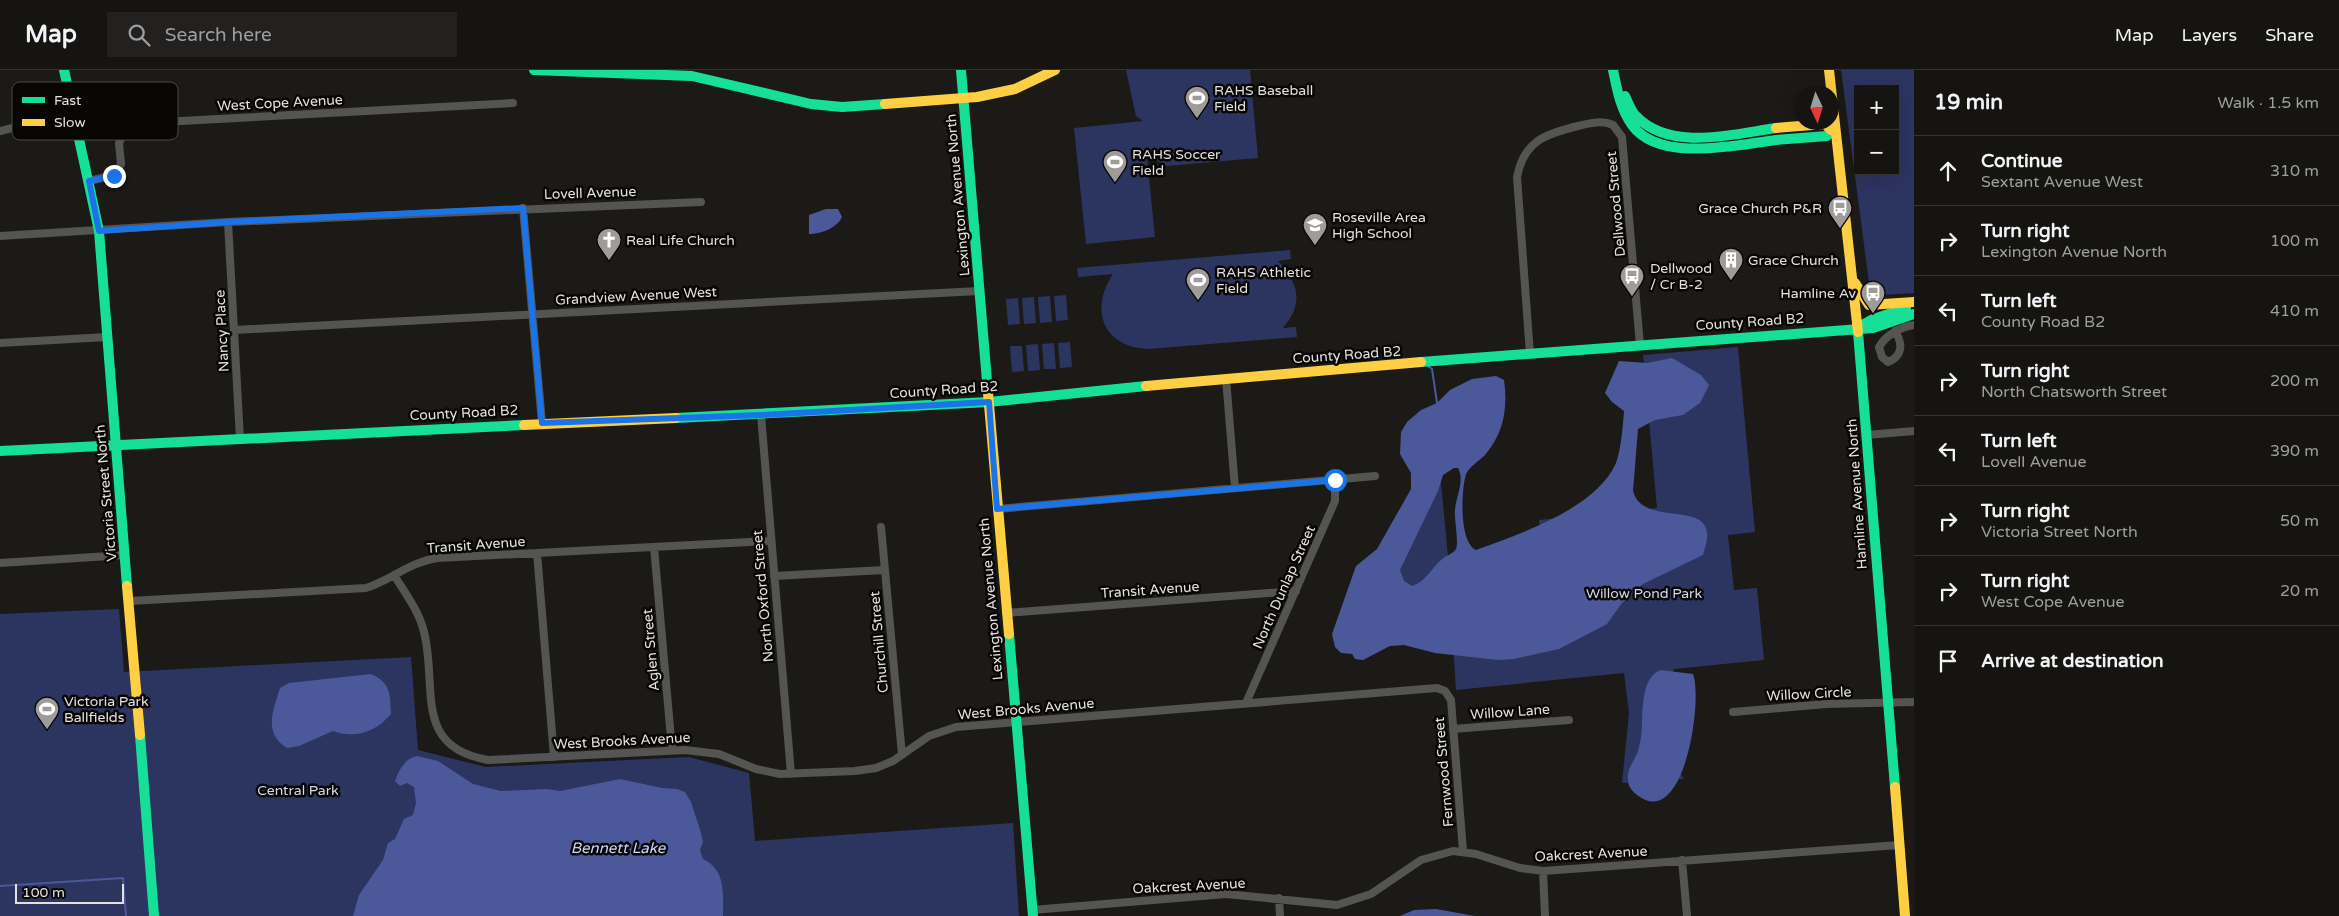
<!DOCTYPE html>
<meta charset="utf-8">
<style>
:root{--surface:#151411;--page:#22211f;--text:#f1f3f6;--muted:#9d9e9f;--line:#343331}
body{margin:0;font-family:"Varela Round",sans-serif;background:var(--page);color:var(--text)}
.controls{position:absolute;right:15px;top:15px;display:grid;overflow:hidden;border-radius:0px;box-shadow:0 5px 20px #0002}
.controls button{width:45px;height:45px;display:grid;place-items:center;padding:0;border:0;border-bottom:1px solid var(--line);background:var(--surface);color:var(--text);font:25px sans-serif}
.compass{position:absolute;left:1794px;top:15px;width:45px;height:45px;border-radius:50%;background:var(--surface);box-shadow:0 5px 20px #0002;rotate:176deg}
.scale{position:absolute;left:15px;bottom:12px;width:109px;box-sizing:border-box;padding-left:5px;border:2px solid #e4e1dd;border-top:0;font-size:14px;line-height:18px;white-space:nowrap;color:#e4e1dd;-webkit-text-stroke:4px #070604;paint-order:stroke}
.stop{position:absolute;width:15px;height:15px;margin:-11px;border:4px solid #1a73e8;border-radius:50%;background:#fff}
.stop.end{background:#1a73e8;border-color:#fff;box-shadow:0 1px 5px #0008}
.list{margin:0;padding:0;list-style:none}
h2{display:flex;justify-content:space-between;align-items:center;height:65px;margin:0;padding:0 20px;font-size:21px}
h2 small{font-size:16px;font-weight:400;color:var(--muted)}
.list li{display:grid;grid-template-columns:32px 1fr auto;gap:15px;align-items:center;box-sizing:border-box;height:70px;padding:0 20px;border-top:1px solid var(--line)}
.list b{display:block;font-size:19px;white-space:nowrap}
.list p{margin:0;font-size:16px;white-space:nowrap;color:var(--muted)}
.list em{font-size:16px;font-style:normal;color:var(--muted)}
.icon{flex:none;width:28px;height:28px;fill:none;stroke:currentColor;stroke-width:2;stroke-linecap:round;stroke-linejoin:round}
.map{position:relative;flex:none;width:1914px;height:846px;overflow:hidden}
header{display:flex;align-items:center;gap:30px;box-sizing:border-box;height:70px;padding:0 25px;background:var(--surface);border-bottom:1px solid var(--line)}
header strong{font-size:24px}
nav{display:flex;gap:28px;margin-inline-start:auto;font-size:18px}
.search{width:350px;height:45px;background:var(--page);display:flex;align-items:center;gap:12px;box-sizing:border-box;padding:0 18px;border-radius:0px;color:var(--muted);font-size:19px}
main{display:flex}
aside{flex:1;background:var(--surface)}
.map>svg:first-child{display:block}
</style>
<header>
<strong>Map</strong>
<div class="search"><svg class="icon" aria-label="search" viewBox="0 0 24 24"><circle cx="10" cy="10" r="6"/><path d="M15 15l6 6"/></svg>Search here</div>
<nav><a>Map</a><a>Layers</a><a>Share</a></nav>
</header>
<main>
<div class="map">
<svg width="1914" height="846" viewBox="0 0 1914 846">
<rect width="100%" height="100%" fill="#1c1a17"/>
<!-- green -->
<path fill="#2c3460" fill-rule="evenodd" d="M1126,0H1250L1258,88L1166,96L1151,87L1146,77L1155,167L1086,174L1074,58L1143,51L1136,46Z
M1841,0H1914V223L1880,225L1870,220ZM1858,19H1895V101H1858Z
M1290,180L1291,189L1278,191C1299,214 1304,233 1283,258L1296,257L1297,267L1148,279C1103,277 1089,240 1113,204L1078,207L1077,198Z
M1066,225L1068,250L1056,251L1054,226Z
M1050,226L1052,252L1040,253L1038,227Z
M1034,227L1036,253L1024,254L1022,228Z
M1018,228L1020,254L1008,255L1006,229Z
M1070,272L1072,297L1060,298L1058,273Z
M1054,273L1056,299H1044L1042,274Z
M1038,274L1040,300L1028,301L1026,275Z
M1010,276H1022L1024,301L1012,302Z
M1738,277L1755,462L1728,465L1734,520L1757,518L1764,590L1674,599L1665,617L1668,683L1684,709L1622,713L1629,643L1624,603L1456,620L1452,556L1369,561L1440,403L1449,496L1543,487L1539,450L1657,438L1643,285Z
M119,539L124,602L411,587L418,680L486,697L689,687L749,703L755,771L1013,753L1019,846H0V544Z"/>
<!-- water -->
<path fill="#4b599a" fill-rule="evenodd" d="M826,139H838L842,147C837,158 821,164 809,164V145Z
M1672,288L1701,305L1709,315L1700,333L1683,345L1655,350L1638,359L1633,421C1642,456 1703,432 1707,462C1708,470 1705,478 1703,485L1643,514L1622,533L1607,554L1559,579L1514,589L1498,590L1435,583L1404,575L1390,576L1363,590L1355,589L1352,584L1341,583L1335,577L1332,564L1356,496L1377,479L1411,419V403L1400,384L1401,362L1407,352L1421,340L1437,333L1450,320L1472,309L1496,306L1504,310C1508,337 1504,363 1485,385C1479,391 1469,397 1466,404C1461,421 1459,472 1476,480C1519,464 1596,439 1616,393C1621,380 1623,355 1624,341L1612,332L1605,323L1619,291L1647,293ZM1454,398H1458C1465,411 1456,426 1455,440C1454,449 1459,472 1456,479C1453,484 1445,486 1441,490C1431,499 1425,512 1412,516L1404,511L1400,500L1438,421L1443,405Z
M1661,600L1693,604C1703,629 1685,757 1640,727C1634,723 1628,718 1628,710C1626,700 1635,690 1638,681C1641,671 1642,661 1642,651C1643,634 1643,606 1661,600Z
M371,604C391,613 390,624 391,644C376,662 355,669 333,661L299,676L287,678C263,663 273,641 280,618L289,613Z
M417,686L438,691L473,714L501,721L547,719L560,721L620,709L662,718L677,719L685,722L691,732L701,763L703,772L700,780L703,789C726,800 723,823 723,846H353L359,825L383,790L388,773L395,769L404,749L413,745L416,733L414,717L407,713L400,716L395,711C399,699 405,689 417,686Z
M1436,839L1475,846H1400L1414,840Z"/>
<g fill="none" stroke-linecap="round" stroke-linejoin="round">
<!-- stream -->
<path stroke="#4b599a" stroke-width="2" d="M1428,296L1432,299L1437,333
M0,816L123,808L126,846"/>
<!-- street -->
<path stroke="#545452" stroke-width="8" d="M21 47a13 13 0 1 1 26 0a13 13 0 1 1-26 0Z
M0,61L24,55
M89,111L114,105L121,94L119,73L128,56L143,53L513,33
M523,138L542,353
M228,152L240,369
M0,166L228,152L701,132
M234,260L979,221
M1895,261C1903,274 1903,286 1888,292L1882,287L1879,277C1886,265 1900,257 1914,255
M0,273L107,267
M1530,284L1517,107C1524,71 1545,64 1578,56C1590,53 1602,50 1613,55L1622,67L1640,275
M1226,308L1235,418
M761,345L791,704
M1867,365L1914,361
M997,439L1375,406
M881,457L902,685
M654,477L672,680
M537,483L554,687
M0,493L125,485
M394,505C405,523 419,541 424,562C438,617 412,677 488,690L685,680L719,684L756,699L780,704L855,701L876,698L893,691L929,666L956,657L1437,618L1445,621L1451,630L1463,781
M774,506L884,500
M129,531L366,518C391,510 410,492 437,488L771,471
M1006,543L1296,521
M1246,633L1335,431V410
M1733,642L1826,634L1914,632
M1453,659L1569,650
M1682,790L1687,846
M1543,801L1545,846
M1279,828L1280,846
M1032,840L1226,824L1337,835L1371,824L1421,790L1453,781L1476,784L1520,798L1543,801L1899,775"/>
<!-- fast -->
<path stroke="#16e098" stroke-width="10" d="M64,0L99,161L127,516
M534,0L692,6L811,34L842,37L885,34
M961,0L988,323
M1613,0C1617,19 1620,38 1632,55C1659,93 1736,75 1776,70
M1625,26C1628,32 1631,41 1636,46C1670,82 1734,64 1776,58
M1776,70L1827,66L1831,60
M1857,258L1871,250L1906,238
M1858,262L1895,717
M1421,292L1873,258L1914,244
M676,348L989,332L1146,316
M0,381L524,355
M1009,564L1033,846
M140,665L154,846"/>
<!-- slow -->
<path stroke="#ffcf43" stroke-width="10" d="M1829,0L1858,262
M885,34L977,27L1015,19L1055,0
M1776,58L1825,54L1831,60
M1855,213L1869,235L1914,232
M1146,316L1421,292
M988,323L1009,564
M524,355L676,348
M127,516L140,665
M1895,717L1905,846"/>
</g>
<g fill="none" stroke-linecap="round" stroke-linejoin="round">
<!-- route -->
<path stroke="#1a73e8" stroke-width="6" d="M114,106L89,111L99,161L228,152L523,138L542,353L761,345L989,332L997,439L1335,410"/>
</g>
<!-- icons -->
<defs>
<symbol id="stadium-pin" viewBox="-11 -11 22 30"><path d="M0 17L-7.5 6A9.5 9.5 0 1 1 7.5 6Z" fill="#9e9b98" stroke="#070604"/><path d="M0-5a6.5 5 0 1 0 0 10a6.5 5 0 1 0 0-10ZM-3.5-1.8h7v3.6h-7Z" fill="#fff"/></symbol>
<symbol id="bus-pin" viewBox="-11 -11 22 30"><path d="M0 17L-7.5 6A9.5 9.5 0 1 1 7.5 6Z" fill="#9e9b98" stroke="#070604"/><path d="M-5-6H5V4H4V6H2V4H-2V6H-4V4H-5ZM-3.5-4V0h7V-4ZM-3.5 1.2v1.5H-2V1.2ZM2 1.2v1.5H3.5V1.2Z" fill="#fff"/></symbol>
<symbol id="school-pin" viewBox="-11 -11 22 30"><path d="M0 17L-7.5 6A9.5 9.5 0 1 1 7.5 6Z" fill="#9e9b98" stroke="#070604"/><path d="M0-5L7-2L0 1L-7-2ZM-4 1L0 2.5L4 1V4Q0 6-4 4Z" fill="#fff"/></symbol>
<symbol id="church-pin" viewBox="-11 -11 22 30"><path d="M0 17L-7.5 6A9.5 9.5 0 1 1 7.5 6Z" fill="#9e9b98" stroke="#070604"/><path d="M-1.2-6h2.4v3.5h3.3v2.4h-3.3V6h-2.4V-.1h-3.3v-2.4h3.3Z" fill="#fff"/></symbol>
<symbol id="building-pin" viewBox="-11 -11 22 30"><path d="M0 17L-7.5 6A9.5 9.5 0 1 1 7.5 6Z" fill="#9e9b98" stroke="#070604"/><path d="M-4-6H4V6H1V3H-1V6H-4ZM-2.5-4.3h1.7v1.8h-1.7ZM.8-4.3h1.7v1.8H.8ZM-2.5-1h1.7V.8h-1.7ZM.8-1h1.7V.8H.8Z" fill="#fff"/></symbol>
</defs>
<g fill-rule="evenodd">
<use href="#stadium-pin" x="1183" y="14" width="28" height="38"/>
<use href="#stadium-pin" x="1101" y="78" width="28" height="38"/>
<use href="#bus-pin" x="1826" y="124" width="28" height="38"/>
<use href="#school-pin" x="1301" y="141" width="28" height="38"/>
<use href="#church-pin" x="595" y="156" width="28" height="38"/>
<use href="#building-pin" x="1717" y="176" width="28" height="38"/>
<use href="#bus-pin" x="1618" y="192" width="28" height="38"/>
<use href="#stadium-pin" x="1184" y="196" width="28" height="38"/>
<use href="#bus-pin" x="1859" y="209" width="28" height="38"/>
<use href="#stadium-pin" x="33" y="625" width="28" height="38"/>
</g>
<g text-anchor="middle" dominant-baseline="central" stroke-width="5" stroke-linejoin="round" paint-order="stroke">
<!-- poi labels -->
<g font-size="14" fill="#e4e1dd" stroke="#070604" text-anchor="start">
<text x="1214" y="20">RAHS Baseball<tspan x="1214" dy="16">Field</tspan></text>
<text x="1132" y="84">RAHS Soccer<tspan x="1132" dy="16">Field</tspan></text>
<text x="1822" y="138" text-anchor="end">Grace Church P&amp;R</text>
<text x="1332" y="147">Roseville Area<tspan x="1332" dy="16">High School</tspan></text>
<text x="626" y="170">Real Life Church</text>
<text x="1748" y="190">Grace Church</text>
<text x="1650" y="198">Dellwood<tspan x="1650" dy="16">/ Cr B-2</tspan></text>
<text x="1216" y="202">RAHS Athletic<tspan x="1216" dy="16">Field</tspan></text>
<text x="1856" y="223" text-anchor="end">Hamline Av</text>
<text x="64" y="631">Victoria Park<tspan x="64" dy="16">Ballfields</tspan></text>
</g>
<!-- street labels -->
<g font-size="14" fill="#e4e1dd" stroke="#070604">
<text transform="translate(280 33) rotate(-3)">West Cope Avenue</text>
<text transform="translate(590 123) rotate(-2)">Lovell Avenue</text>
<text transform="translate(958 125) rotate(-95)">Lexington Avenue North</text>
<text transform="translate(1616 134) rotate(-95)">Dellwood Street</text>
<text transform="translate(636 226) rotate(-3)">Grandview Avenue West</text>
<text transform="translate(1750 252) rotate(-4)">County Road B2</text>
<text transform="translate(222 261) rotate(-93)">Nancy Place</text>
<text transform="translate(1347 285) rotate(-4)">County Road B2</text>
<text transform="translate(944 320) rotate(-4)">County Road B2</text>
<text transform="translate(464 343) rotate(-3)">County Road B2</text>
<text transform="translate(106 423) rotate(-95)">Victoria Street North</text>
<text transform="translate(1857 424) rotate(-94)">Hamline Avenue North</text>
<text transform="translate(476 475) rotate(-4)">Transit Avenue</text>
<text transform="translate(1284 517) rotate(-66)">North Dunlap Street</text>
<text transform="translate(1150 520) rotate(-4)">Transit Avenue</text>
<text transform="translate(763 526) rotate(-95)">North Oxford Street</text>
<text transform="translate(991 529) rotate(-95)">Lexington Avenue North</text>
<text transform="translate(879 572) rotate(-95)">Churchill Street</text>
<text transform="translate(651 580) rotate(-95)">Aglen Street</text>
<text transform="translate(1809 624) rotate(-3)">Willow Circle</text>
<text transform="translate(1026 639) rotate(-5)">West Brooks Avenue</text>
<text transform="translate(1510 642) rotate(-4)">Willow Lane</text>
<text transform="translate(622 671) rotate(-3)">West Brooks Avenue</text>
<text transform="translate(1444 702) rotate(-95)">Fernwood Street</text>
<text transform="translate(1591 784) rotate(-3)">Oakcrest Avenue</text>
<text transform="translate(1189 816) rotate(-3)">Oakcrest Avenue</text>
</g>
<!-- park labels -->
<g font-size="14" fill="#d3d9ee" stroke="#070604">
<text x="1644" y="523">Willow Pond Park</text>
<text x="298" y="720">Central Park</text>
</g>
<!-- water labels -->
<g font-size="15" font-style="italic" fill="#c9d5fe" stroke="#070604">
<text x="618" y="778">Bennett Lake</text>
</g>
</g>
<!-- legend -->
<rect x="12" y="12" width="166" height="58" rx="8" fill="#070604" stroke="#494845" stroke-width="1"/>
<rect x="22" y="27" width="23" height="6" fill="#16e098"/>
<rect x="22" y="49" width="23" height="7" fill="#ffcf43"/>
<g font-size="14" fill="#e4e1dd">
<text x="54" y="35">Fast</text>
<text x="54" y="57">Slow</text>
</g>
</svg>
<div class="controls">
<button>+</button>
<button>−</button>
</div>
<svg class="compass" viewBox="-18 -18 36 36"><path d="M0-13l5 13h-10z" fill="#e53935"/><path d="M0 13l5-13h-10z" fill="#9d9e9f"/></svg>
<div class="scale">100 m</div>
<div class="stop" style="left:1335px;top:410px"></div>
<div class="stop end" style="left:114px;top:106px"></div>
</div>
<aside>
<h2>19 min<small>Walk · 1.5 km</small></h2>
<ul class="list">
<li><svg class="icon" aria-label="ahead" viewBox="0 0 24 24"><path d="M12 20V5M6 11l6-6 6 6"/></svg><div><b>Continue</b><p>Sextant Avenue West</p></div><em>310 m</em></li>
<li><svg class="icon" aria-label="right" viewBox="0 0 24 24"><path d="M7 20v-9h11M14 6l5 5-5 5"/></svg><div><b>Turn right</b><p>Lexington Avenue North</p></div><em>100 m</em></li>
<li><svg class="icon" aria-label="left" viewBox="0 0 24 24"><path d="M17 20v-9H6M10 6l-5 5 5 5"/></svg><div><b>Turn left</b><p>County Road B2</p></div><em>410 m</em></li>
<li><svg class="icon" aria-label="right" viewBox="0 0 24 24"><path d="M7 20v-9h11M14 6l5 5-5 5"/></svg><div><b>Turn right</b><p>North Chatsworth Street</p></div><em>200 m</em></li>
<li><svg class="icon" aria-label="left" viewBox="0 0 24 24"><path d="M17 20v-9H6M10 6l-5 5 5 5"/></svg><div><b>Turn left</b><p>Lovell Avenue</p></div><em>390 m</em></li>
<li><svg class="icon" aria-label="right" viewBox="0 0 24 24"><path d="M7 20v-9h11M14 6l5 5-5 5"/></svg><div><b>Turn right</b><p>Victoria Street North</p></div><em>50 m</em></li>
<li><svg class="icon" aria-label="right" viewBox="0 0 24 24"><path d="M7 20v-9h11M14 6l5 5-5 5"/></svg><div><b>Turn right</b><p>West Cope Avenue</p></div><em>20 m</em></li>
<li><svg class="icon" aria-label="arrive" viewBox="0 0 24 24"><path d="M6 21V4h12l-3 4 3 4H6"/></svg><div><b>Arrive at destination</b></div></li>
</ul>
</aside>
</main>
